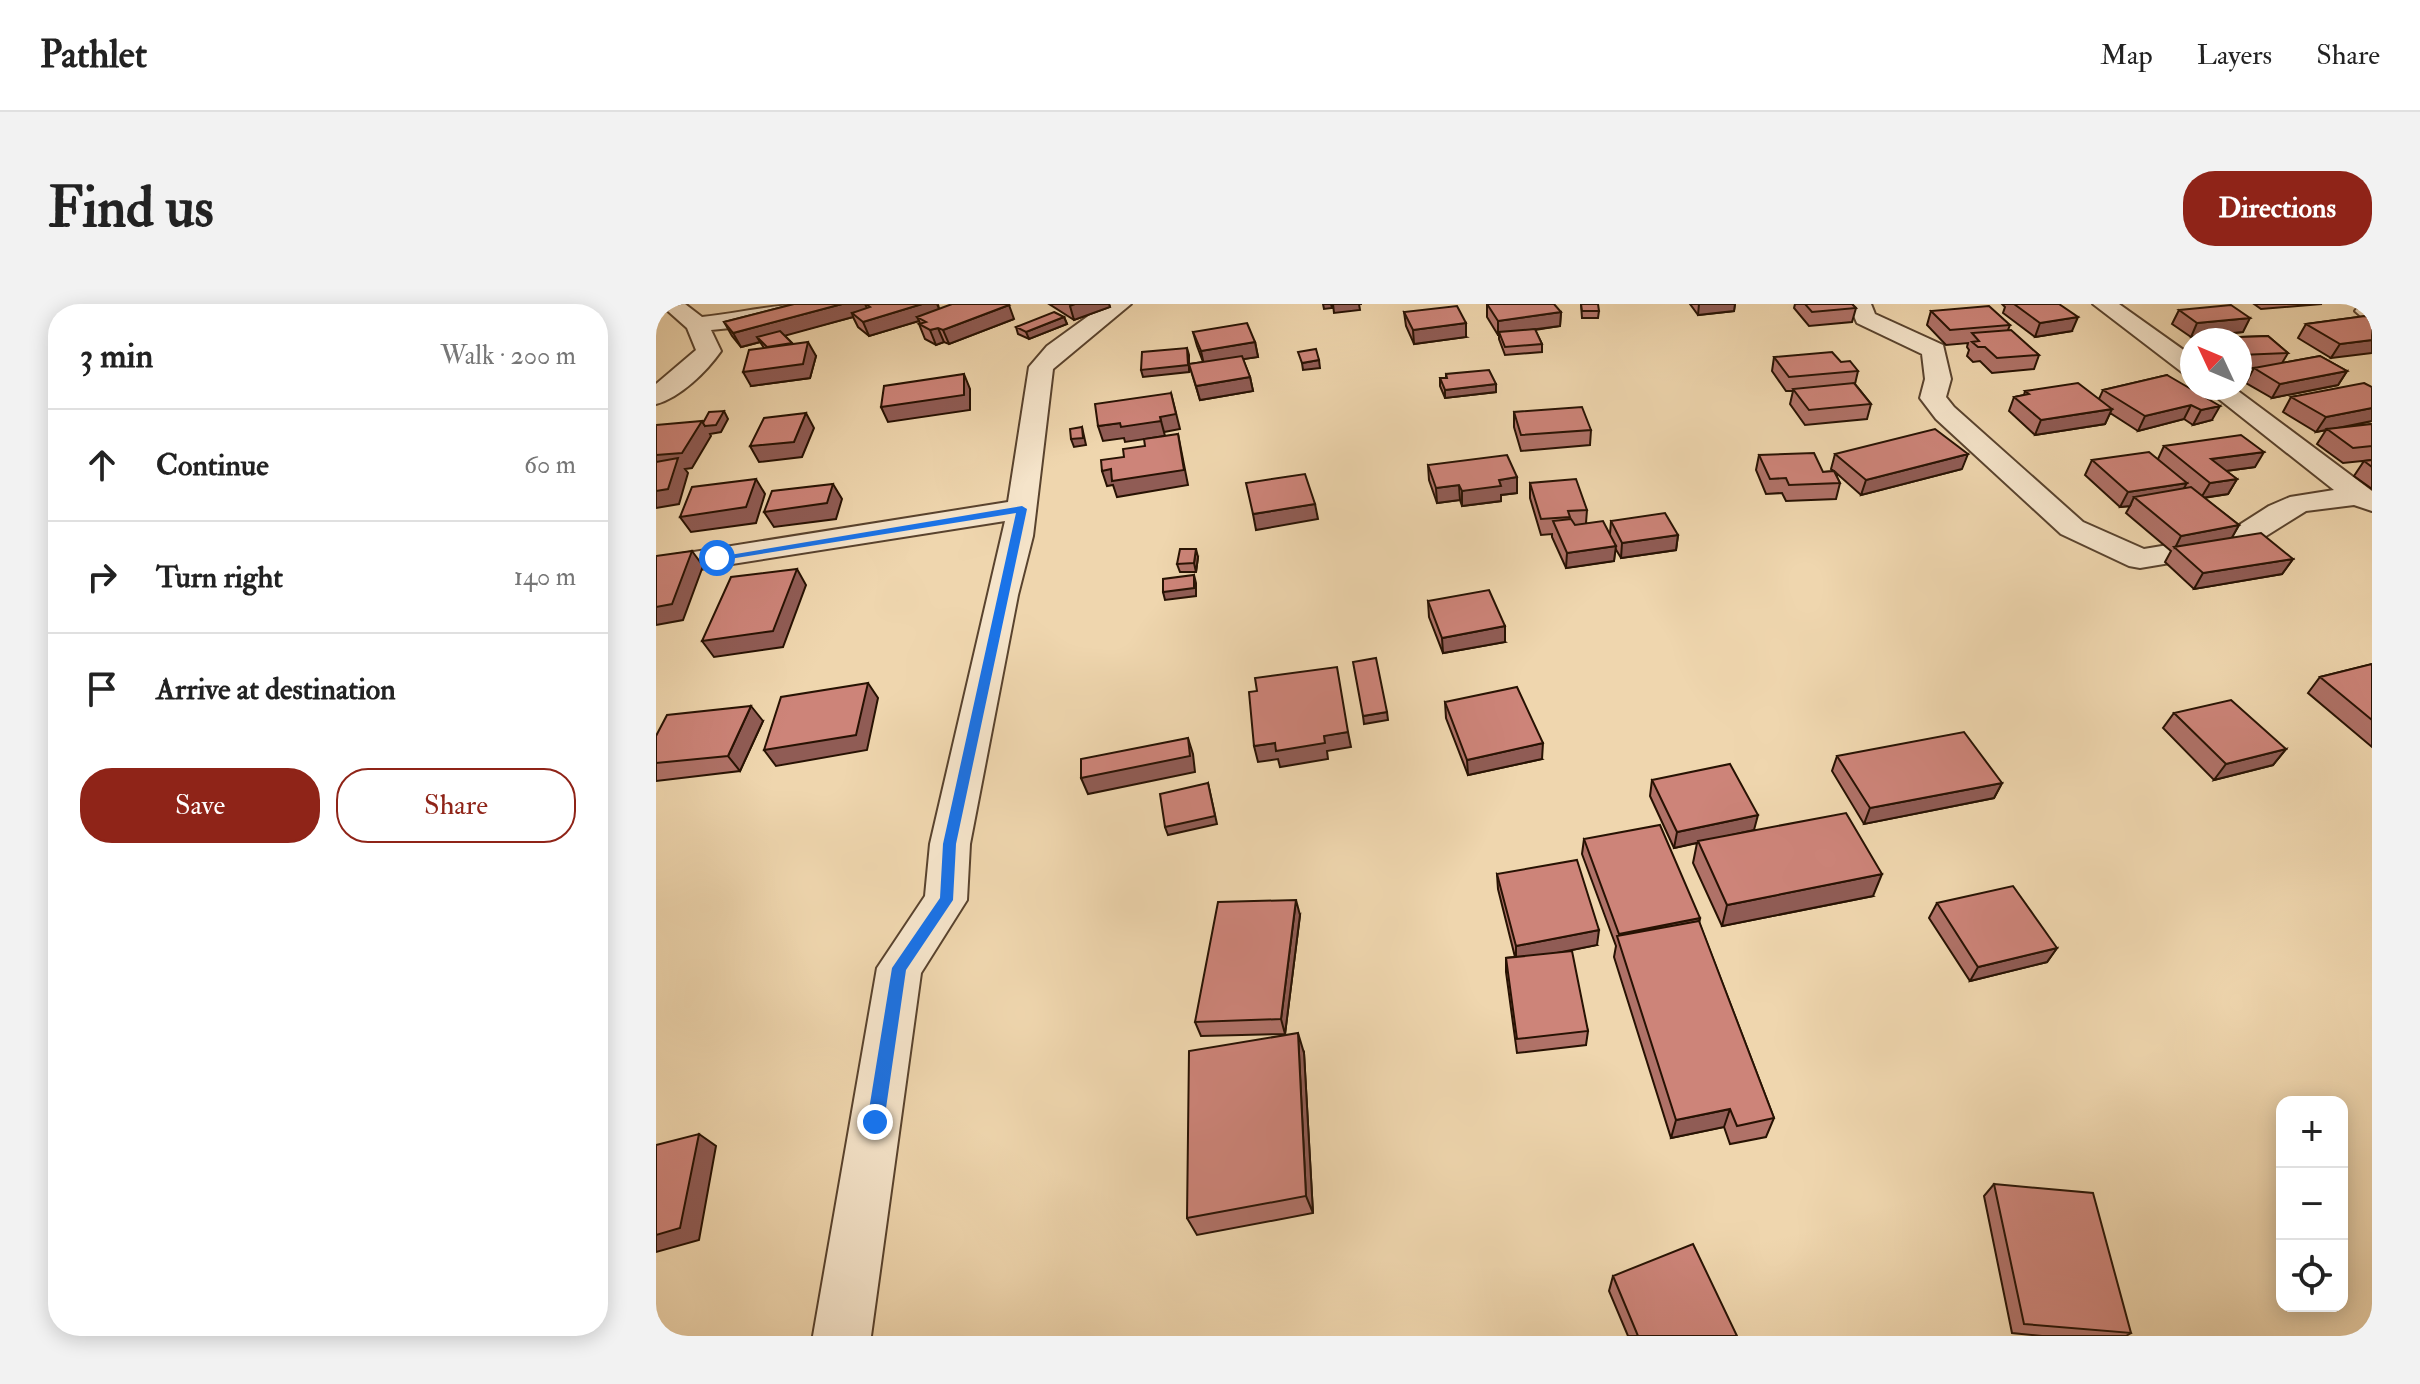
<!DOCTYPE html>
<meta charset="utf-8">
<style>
:root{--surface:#fff;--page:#f2f2f2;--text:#222;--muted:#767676;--line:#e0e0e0;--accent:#8f2418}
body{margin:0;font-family:"IM FELL Double Pica",serif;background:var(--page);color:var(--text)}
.controls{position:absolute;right:24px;bottom:24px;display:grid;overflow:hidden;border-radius:16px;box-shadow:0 4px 20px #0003}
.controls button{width:72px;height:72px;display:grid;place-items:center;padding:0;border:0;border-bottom:2px solid var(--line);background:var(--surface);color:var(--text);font:40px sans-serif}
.compass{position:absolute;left:1524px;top:24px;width:72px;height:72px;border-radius:50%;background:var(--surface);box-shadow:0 4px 20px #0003;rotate:314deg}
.stop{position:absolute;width:24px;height:24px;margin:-18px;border:6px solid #1a73e8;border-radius:50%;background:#fff}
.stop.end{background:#1a73e8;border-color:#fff;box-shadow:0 2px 8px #0008}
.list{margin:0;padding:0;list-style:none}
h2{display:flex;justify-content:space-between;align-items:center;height:104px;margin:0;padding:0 32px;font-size:34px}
h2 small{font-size:26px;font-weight:400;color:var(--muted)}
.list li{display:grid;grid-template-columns:52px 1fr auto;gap:24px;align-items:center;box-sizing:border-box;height:112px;padding:0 32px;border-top:2px solid var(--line)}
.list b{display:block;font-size:30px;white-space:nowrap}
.list em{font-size:26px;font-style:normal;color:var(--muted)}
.actions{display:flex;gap:16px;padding:24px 32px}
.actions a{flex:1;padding:18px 0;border:2px solid var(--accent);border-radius:32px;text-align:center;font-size:28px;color:var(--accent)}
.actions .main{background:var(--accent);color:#fff}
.icon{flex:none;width:44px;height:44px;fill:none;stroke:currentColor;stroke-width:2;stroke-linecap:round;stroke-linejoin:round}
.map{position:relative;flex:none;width:1716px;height:1032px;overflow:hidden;border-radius:32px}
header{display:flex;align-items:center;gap:48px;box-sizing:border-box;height:112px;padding:0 40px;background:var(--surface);border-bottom:2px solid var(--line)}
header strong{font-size:38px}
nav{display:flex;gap:44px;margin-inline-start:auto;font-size:28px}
.intro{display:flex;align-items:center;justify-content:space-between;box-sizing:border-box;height:192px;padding:0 48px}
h1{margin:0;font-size:56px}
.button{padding:20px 36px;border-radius:32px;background:var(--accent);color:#fff;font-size:28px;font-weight:700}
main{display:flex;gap:48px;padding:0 48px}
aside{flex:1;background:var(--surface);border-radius:32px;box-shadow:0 4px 20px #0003}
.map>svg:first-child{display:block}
</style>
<header>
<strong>Pathlet</strong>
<nav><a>Map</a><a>Layers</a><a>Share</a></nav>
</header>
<div class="intro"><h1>Find us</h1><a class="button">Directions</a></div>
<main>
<aside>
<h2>3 min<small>Walk · 200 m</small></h2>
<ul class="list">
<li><svg class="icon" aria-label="ahead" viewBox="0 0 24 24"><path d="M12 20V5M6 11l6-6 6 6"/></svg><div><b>Continue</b></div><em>60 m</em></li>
<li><svg class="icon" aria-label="right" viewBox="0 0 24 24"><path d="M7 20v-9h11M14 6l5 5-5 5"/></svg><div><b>Turn right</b></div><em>140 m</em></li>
<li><svg class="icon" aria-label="arrive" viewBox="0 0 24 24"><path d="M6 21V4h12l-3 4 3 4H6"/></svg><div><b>Arrive at destination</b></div></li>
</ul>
<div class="actions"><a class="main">Save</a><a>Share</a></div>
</aside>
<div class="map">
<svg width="1716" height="1032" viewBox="0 0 1716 1032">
<rect width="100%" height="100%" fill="#efd6ae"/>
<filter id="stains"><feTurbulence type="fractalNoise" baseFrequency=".0025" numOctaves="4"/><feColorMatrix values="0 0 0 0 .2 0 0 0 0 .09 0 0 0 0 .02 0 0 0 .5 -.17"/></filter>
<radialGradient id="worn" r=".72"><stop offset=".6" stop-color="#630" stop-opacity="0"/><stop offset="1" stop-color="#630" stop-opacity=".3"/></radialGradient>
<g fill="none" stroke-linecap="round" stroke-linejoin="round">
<defs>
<path id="minor" d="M4,0H29L46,13C83,9 119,0 156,0L153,5L104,21L55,26L65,47C51,67 24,94 0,100V80L40,46L31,24Z
M449,0H475L397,65L377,232L362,291L314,540L311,596L265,669L215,1032H157L221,664L269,592L274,540L349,217L0,272V254L352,198L373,63L391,42Z
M1193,0H1215L1219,10L1287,41L1295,75L1290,93L1298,103L1427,218L1488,245L1566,232L1613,202L1634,193L1678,186L1549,84H1578L1716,187V207L1698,201L1650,207L1586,247L1484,264L1473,262L1405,230L1280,115L1264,94L1269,75L1266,50L1201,19Z
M1437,0H1463L1536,52V71L1527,69Z
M1711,0L1716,1V17L1708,15L1699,7L1703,2Z"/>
</defs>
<!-- minor casing -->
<use href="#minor" stroke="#59432e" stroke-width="4"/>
<!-- minor -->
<use href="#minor" fill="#f5e4ca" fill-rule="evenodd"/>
</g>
<!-- wall -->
<path fill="#b07268" stroke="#271203" stroke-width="2" d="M138,0H282L283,5L358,15L293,40L288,38L280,41L269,35L263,20H264L263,17L213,32L202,23L197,13L128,31L137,40L160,52L154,74L95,82L108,44L104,38L85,43L76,32L68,18Z
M393,0H453L454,3L418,16Z
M831,0L905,8L904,22L879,26L886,40V48L849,51L843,35V31H842L831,13Z
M925,0L943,7L942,14H926Z
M1034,0H1079L1078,7L1042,11Z
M1139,0H1196L1200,4L1196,18L1153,22L1138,4Z
M1346,0H1403L1416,27L1379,33L1347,9L1349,3Z
M1598,0H1666L1605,5Z
M1523,6L1587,28L1535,33L1516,20Z
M1275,7L1354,21L1352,26L1383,51L1378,65L1336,69L1324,57L1317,58L1311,52L1313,46L1311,43L1312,39L1290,41L1271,21Z
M748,8L810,33L758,40L750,22Z
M1709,12L1675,54L1642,34L1650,20Z
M408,13L411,20L373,35L362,30L360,23Z
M537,28L599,38L602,53L587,55L594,73L597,87L544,96L533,60L547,58L541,42Z
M1612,32L1632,49L1626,59L1664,52L1691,67L1682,81L1616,94L1590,79L1598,64L1584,65V36H1555L1556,34Z
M1118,53L1185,58L1202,67L1199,80L1215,100L1211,115L1149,121L1134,100L1137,87H1130L1116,67Z
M790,70L840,80V88L789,94L784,82V74H790Z
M1511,71L1556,116L1537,121L1528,115L1482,127L1454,109L1449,120L1379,131L1353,107L1358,93L1368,91L1369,87L1443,95L1447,86Z
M1716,83V117L1686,123L1716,120V156L1687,159L1661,140L1670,126L1660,128L1627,108L1635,93Z
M858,108L935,126L934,141L865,147L858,123Z
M1508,142L1599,163L1570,167L1581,175L1572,190L1548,194L1583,221L1576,233L1637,255L1626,270L1538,285L1509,258L1515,247L1470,209L1474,202L1464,203L1429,171L1436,156L1502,155Z
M1179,150L1306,165L1205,191L1178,167L1184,179L1180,195L1130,197L1126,189L1110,190L1100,166L1103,151L1167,168L1178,167L1175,165Z
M1716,156V185L1698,172L1708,157Z
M772,161L861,189L845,191V197L806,202L804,196L781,199L773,176Z
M874,179L931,206L930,219L954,230L955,217L1022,231L1020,246L965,254L959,244L958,257L910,264L896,233V230L885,231L874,194Z
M542,253L540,268H524L521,260Z
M772,297L849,338L787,349L773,313Z
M1716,360V443L1652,389L1664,373Z
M789,398L886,455L812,471L790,414Z
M1518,409L1630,445L1617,461L1558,476L1507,424Z
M107,417L84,467L0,477V432Z
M1181,452L1346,479L1338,494L1208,520L1176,467Z
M996,476L1098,526L1217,592L1066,622L1037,559L1041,539L1018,544L994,492Z
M928,535L1044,614L1043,618L1118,814L1110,833L1074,840L1068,823L1015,834L958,653L960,642L926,550Z
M841,570L941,641L906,648L932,727L930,741L861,749L850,668V654L859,653L842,585Z
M1281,599L1401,644L1391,658L1314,677L1273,614Z
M644,611L629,730L545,732L539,718Z
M648,749L657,909L541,931L531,914Z
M1338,880L1475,1029L1470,1032H1386L1356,1029L1328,892Z
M957,972L1081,1032H972L953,987Z"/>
<!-- shaded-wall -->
<path fill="#905c55" stroke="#271203" stroke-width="2" d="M186,0H209L213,8L196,9L197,13L106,38L101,33L104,38L85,43L77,29Z
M266,0H281L285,10L261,13L263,17L213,32L207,18Z
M419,0H453L454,3L418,16L414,2Z
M667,0H675L676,4L668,5Z
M677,0H706H703L704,6L678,9Z
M1043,0H1079L1078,7L1042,11Z
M353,1L358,15L293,40L287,26Z
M905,8L904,22L844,30L843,28V31H842V17Z
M408,13L411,20L373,35L370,28Z
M1422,13L1416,27L1379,33L1384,19Z
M1594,14L1587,28L1535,33L1541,19Z
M810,19V33L758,40L757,26Z
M282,24L288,38L280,41L274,26Z
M1716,36V49L1675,54L1684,40Z
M152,38L160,52L154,74L95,82L87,68Z
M599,38L602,53L548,61L545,47Z
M531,44L533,51V68L487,73L485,66Z
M663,56L664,64L647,66L646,59Z
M1691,67L1682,81L1616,94L1624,80Z
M308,70L314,85V106L232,118L225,103Z
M594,73L597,87L544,96L540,82Z
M840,80V88L789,94V86Z
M515,89L524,125L508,128L504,113Z
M1535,101L1528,115L1482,127L1489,112Z
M1564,102L1556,116L1537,121L1545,106Z
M1716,104V117L1672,126L1671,125L1670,126L1660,128L1670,113Z
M1456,105L1449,120L1379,131L1385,116Z
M68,107L72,115L65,128L54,130L55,132L36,164L29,165L32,169L23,200L0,204V151L46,117L49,122Z
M150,109L158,124L146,153L103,158L94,142Z
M505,117L509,132L469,138L468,134L447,137L442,122L464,119Z
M426,123L430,141L418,143L415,135Z
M522,130L532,181L461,193L457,181L451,182L446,167Z
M1608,148L1599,163L1547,170L1555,155Z
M1312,150L1306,165L1205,191L1210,176Z
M861,173V189L845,191V197L806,202V187L843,176Z
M100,175L109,190L100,219L35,228L24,213Z
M1581,175L1572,190L1545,194L1554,179Z
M1531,179L1522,194L1478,193L1474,202L1464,203L1472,188Z
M177,180L186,195L180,215L118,223L108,208Z
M803,181L804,196L781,199L780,184Z
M659,200L662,215L600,226L597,210Z
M1583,221L1574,237L1519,244L1525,232Z
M1022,231L1020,246L965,254L966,239Z
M960,242L958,257L910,264L911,249Z
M540,245L542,253L540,268L538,259Z
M36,247L47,262L27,316L0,321V303Z
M1637,255L1626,270L1538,285L1547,269Z
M141,265L150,281L127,343L58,353L46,337Z
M538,271L540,279V292L509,296L507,288Z
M849,322V338L787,349L786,334Z
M212,379L222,394L211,446L120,462L108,446Z
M95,402L107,417L84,467L72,452Z
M731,408L732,416L708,420L707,412Z
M692,428L695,443L671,447L672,455L624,463L622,455L602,458L598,442Z
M532,434L537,450L539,468L432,490L425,474Z
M887,439L886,455L812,471L811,456Z
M1630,445L1617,461L1558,476L1570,460Z
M552,479L561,520L512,531L509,523Z
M1346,479L1338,494L1208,520L1214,504Z
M1102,511L1098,526L1018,544L1021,528Z
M1226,570L1217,592L1066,622L1071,601Z
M640,596L644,611L629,730L625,715Z
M1044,614L1041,629L963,630Z
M943,626L941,641L860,657V642Z
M1401,644L1391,658L1314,677L1322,663Z
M642,729L648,749L657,909L650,892Z
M1074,805L1068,823L1015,834L1020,816Z
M43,830L60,842L43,936L0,948V931Z"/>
<!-- building -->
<path fill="#cd8479" stroke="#271203" stroke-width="2" d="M138,0H186L77,29L68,18Z
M210,0H266L207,18L196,9L214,3Z
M296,0H351L353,1L287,26L282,24L274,26L263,20L270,18L261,13Z
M831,0H898L905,8L842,17Z
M925,0H942L943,7H926Z
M1149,0H1196L1200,4L1156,8Z
M1358,0H1403L1422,13L1384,19Z
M1575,1L1594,14L1541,19L1523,6Z
M801,2L810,19L757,26L748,8Z
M1333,2L1354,21L1294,26L1275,7Z
M398,8L408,13L370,28L360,23Z
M1709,12L1716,16V36L1684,40L1650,20Z
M591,19L599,38L545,47L537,28Z
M879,25L886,40L849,43L843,28Z
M1355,26L1383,51L1341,54L1329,43H1322L1316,38L1323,37L1316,29Z
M124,27L136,39L111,43L101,33Z
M1612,32L1632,49L1584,51V36H1558L1556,34Z
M152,38L147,60L87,68L93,46Z
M531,44L532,61L485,66L486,48Z
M660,45L663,56L646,59L642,48Z
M1176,48L1185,58L1194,57L1202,67L1133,73L1118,53Z
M586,52L594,73L540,82L533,60Z
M1664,52L1691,67L1624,80L1598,64Z
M833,66L840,80L789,86L784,74H791L790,70Z
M308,70V91L225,103L228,82Z
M1511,71L1564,102L1545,106L1535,101L1489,112L1447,86Z
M1198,79L1215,100L1153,106L1137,85Z
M1422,79L1456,105L1385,116L1358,93L1373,90L1369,87Z
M1708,79L1716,83V104L1670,113L1635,93Z
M515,89L520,110L504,113L505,117L465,123L464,119L442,122L439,100Z
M926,103L935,126L865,131L858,108Z
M68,107L60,121L49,122L47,119L53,108Z
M150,109L138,138L94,142L108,114Z
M46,117L26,149L0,151V121Z
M1716,120V142L1697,144L1671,125Z
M426,123L427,134L415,135L414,125Z
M1279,125L1312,150L1210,176L1179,150Z
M522,130L528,166L456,177L455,165L446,167L445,156L468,153L467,145L489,142L488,135Z
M1585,131L1608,148L1555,155L1581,175L1554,179L1508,142Z
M1493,148L1531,179L1472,188L1436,156Z
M1158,149L1167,168L1178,167L1184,179L1133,181L1130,174L1114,175L1103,151Z
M851,151L861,173L843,176L845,182L806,187L803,181L780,184L772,161Z
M22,154L12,185L0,187V158Z
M1716,156V163L1708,157Z
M649,170L659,200L597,210L590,179Z
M100,175L90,203L24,213L36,183Z
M920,175L931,206L912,207L914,213L885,215L874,179Z
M177,180L171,199L108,208L116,187Z
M1535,183L1583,221L1525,232L1478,193Z
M1009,209L1022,231L966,239L955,217Z
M915,215L919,221L947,217L960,242L911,249L897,217Z
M1605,229L1637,255L1547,269L1518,243Z
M524,245H540L538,259L521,260Z
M36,247L16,300L0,303V252Z
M141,265L117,327L46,337L75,273Z
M538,271V284L507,288V275Z
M833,286L849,322L786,334L772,297Z
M720,354L731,408L707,412L697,358Z
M1716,360V416L1664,373Z
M681,363L692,428L668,432L669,439L620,447L619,439L598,442L593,388L601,387L599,374Z
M212,379L200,431L108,446L125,393Z
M861,383L887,439L811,456L789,398Z
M1575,396L1630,445L1570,460L1518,409Z
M95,402L72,452L0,459V432L11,411Z
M1308,428L1346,479L1214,504L1181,452Z
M532,434L534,452L425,474V455Z
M1074,460L1102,511L1021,528L996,476Z
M552,479L559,512L509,523L504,490Z
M1190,509L1226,570L1071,601L1042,537Z
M1004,521L1044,614L963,630L928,535Z
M921,556L943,626L860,642L841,570Z
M1357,582L1401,644L1322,663L1281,599Z
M640,596L625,715L539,718L562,598Z
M1043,617L1118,814L1081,822L1074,805L1020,816L961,632Z
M916,647L932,727L861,735L850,654Z
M642,729L650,892L531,914L533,747Z
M43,830L24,924L0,931V841Z
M1338,880L1437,889L1475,1029L1368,1020Z
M1037,940L1081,1032H982L957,972Z"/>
<!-- route -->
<path fill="#1a73e8" d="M366,202L371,205L300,540L297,596L250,666L228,818L219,825L211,818L236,664L284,594L287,540L360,209L61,257L56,254Z"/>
<rect width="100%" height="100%" filter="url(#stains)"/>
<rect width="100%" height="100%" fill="url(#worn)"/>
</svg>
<div class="controls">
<button>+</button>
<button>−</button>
<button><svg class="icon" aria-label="locate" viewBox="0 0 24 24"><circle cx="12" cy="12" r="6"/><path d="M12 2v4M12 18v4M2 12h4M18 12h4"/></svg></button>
</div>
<svg class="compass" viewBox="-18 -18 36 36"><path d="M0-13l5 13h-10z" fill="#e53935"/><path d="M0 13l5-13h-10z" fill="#767676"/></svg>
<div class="stop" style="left:61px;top:254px"></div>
<div class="stop end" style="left:219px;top:818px"></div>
</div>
</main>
